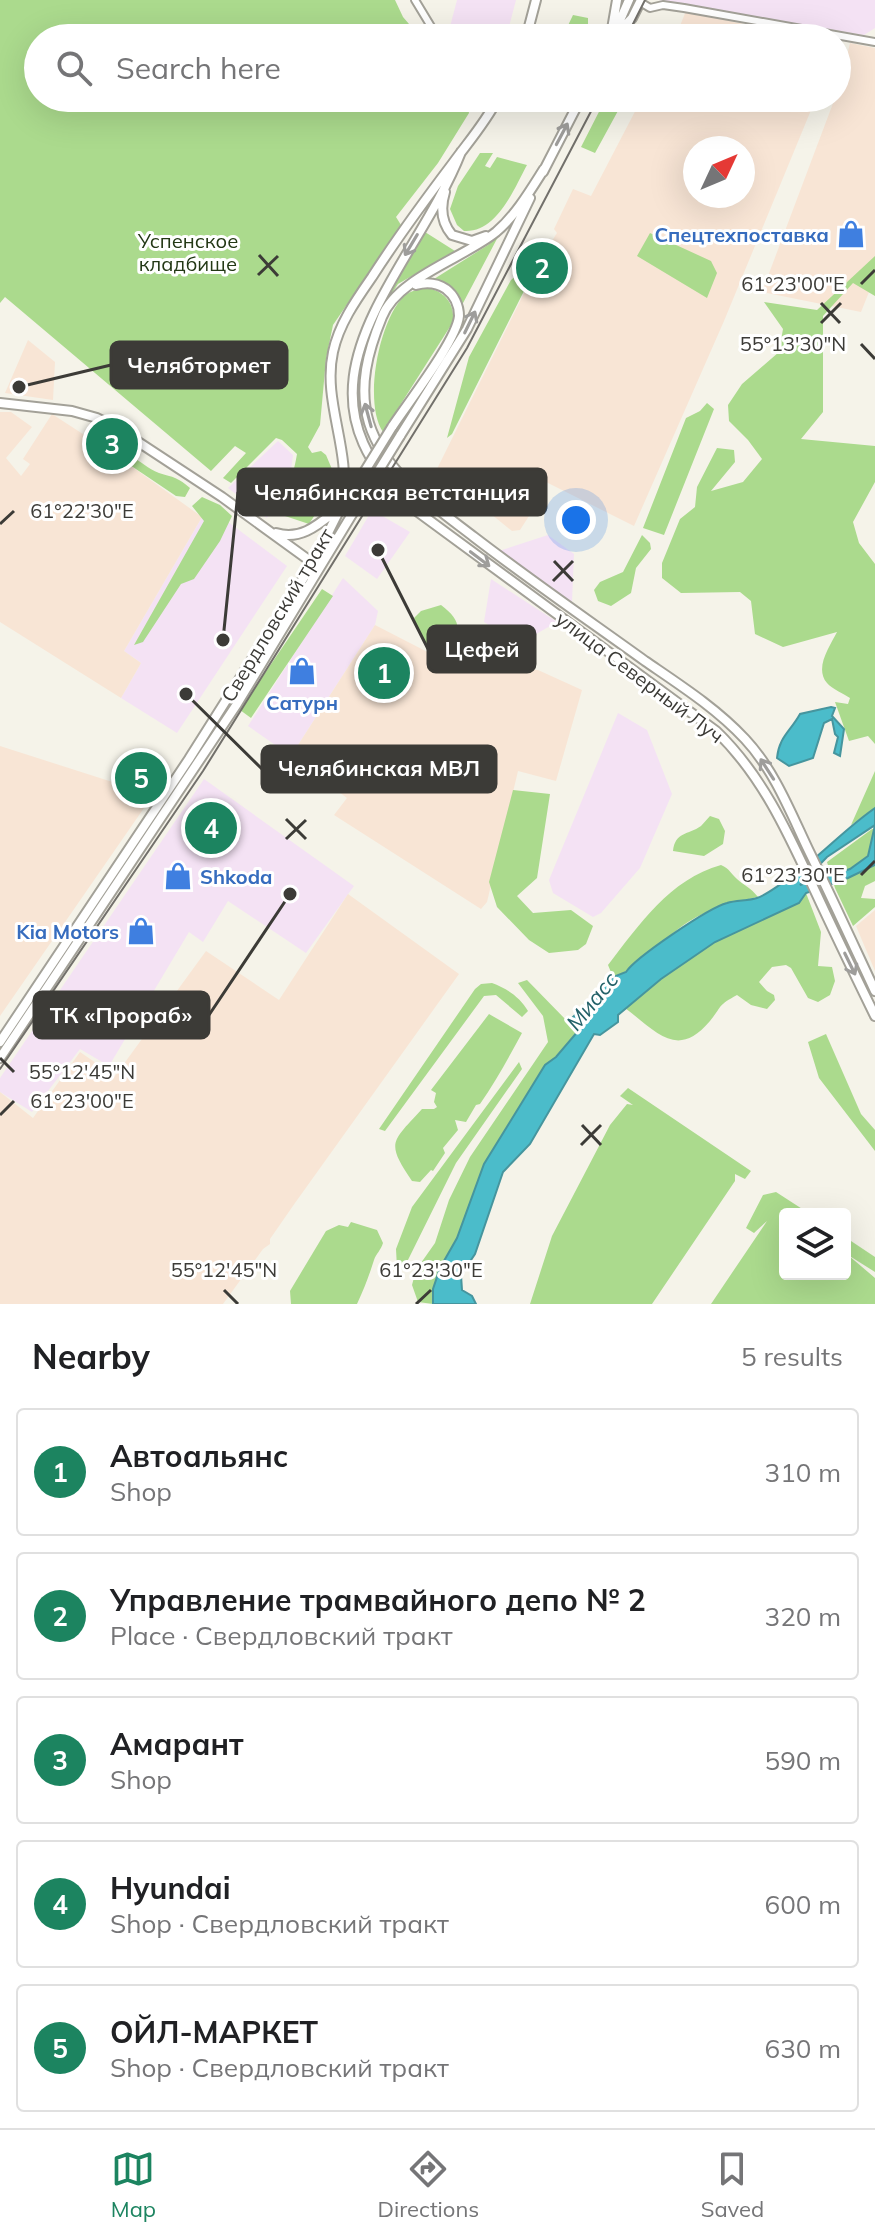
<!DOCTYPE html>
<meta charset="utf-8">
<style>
:root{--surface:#fff;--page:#f6f6f6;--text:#202124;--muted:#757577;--line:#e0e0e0;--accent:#1c8460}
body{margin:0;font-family:Mulish,sans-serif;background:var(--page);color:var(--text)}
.controls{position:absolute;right:24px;bottom:24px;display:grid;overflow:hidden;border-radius:8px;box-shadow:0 8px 32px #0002}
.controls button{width:72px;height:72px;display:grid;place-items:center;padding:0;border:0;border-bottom:2px solid var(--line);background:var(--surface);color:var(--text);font:40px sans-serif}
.compass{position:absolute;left:683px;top:136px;width:72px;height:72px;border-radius:50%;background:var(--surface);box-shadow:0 8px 32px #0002;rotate:46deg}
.you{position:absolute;left:576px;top:520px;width:28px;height:28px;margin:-20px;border:6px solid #fff;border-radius:50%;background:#1a73e8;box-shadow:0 0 0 12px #1a73e833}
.badge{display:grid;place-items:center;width:52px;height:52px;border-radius:50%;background:var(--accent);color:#fff;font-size:26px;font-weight:700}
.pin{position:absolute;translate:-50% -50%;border:4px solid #fff;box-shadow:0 2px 8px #0006}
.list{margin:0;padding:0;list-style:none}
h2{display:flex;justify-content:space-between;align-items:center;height:104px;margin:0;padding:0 32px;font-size:34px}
h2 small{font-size:26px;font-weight:400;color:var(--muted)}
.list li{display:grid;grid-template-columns:52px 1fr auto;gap:24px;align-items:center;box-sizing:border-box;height:128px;margin:0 16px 16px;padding:0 16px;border:2px solid var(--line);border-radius:8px}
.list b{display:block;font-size:30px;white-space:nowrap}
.list p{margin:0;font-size:26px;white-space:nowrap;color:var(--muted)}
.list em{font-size:26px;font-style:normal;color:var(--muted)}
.icon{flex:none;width:44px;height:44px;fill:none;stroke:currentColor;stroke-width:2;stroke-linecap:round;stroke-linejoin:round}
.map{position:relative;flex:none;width:875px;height:1304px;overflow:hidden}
.search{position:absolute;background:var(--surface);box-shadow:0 8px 32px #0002;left:24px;right:24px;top:24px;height:88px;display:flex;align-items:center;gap:20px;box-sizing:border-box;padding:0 28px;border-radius:44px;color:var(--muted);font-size:30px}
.sheet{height:824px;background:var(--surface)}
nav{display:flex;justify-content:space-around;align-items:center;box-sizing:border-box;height:112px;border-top:2px solid var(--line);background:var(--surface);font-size:22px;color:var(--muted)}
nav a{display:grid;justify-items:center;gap:4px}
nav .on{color:var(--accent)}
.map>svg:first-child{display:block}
</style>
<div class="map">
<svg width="875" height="1304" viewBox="0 0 875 1304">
<rect width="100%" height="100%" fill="#f5f3e9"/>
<!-- commercial -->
<path fill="#f4e2f4" d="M457,0H516L506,38H447Z
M658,0H875V28L864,35Z
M278,441L293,455L291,471L267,518L228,488Z
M208,507L287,566L177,733L121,698L141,663L124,651Z
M372,510L410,532L377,579L345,556Z
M548,535L574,554L572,602L499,551Z
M343,578L378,611L375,625L291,756L248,726Z
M491,579L557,622L519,644L484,622Z
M618,713L647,730L672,794L640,868L601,913L593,917L553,893L549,880Z
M204,779L354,886L306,953L228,901L203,942L189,932L109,1066L80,1049L32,1112L0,1092V1078Z"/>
<!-- industrial -->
<path fill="#f8e5d5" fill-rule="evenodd" d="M686,11L804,38H675Z
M850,43L875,48V277L861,312L762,292L835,98H837Z
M642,98H816L724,321L634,526L540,479L538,483L546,487L540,499L520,530L512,531L459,488L434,475L528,285L555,236L557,233L554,229L573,189L591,196ZM695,148H743V196H695Z
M28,340L55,362L53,400L5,393Z
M0,412H11L32,427L6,458L21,476L30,464L23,459L52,414L120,458L202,517L124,651L141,663L121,698L0,622Z
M375,625L445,661H473L538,670L582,690L556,781L518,771L487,902L481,909L334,815L347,798L291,756Z
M0,746L153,795L0,1016Z
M348,894L459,974L295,1203L270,1239V1244L263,1249L223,1304H0V1092L33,1118L80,1052L115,1076L206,951L279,1000Z
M875,910V971L856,926Z"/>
<!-- green -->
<path fill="#abda8d" d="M0,0H395L403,17L421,38H38V98H466L469,113L438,163L396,217L401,225L333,325L326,359L320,425L308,447L312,453L321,451L326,455L337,481L309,524L273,512L274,500C290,491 294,471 297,454L282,440L276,438L231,483L223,478L246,453L235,446L211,471L5,297L0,303Z
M573,15L588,18V38H562Z
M606,98H625L595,153L581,147Z
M480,153H493L485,166L490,168L497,157L527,165C514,189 497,233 464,231L457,225L450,209L458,186Z
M425,232L455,251L398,284L379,313L378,310Z
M650,233L711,261L717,273L707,298L637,256Z
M499,235L462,305C456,290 448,285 434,279L488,245Z
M875,256V296L853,283L823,316V412L801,439L875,446V482L853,522L859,543L875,564V744L868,736L849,741L835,702L848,704L850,698C844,694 832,689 827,683C814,668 830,646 837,632L783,647L755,634L751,601L740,592L681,593L662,578V563L680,519L695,507L697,487L717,448L734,450L735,462L711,491L743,482L762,459L748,440L729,421L728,405L742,384L779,352L783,329L764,302L817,310Z
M517,275L521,276L526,287L452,434L447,438L469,357L511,280Z
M427,288C445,291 455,304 453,322L383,432C363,403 379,320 404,296C410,291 419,289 427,288Z
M707,403L714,409L664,535L643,528L686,418L700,411Z
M129,456C140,460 148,469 159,473C173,477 179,478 190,488L185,497L176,496L124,461Z
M202,497L220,505L232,516L220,541L194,579L181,584L143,642L134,645L204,521L192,506Z
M642,535L650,543L651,549L636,568L631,593L611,606L598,601L594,590L600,582L623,572Z
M322,589L333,596L251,718L240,710Z
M441,605C455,616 461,623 456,641L463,657C430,657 423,647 414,618L421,611Z
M875,771V808L851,825Z
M513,790L550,794L537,878L517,896L533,913L571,910L593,926L586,944L578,950L549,953L529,940L497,907L489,882Z
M710,816L719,819L725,831L723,844L704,856L673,851C675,832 688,835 701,826C704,823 707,819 710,816Z
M872,829H875V881L865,886L861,898L875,899V907L853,926L835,888L827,862Z
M721,865C730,869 730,873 737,879C746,887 750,887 758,897C732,902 711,908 688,922C662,939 643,967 613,977L608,965C639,925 670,879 721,865Z
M806,893L821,932L818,966L832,967L835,981L830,995L818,1002L808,998L791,968L786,965L772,967L759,982L767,991L774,995L775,1000L767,1009L751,1005L737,995C717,1006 723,1005 710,1021C677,1060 657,1032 625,1008L661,979L715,942L799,903Z
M527,980L568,1022L579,1029L556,1057L545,1065L484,1164L457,1238L440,1268L433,1289V1304L418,1302L412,1285L416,1270L435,1243L449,1200L470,1157L548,1042L543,1016L518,983Z
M492,983C506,988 520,997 528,1011L522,1017L496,995L484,996L385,1131L379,1129L475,989L481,984Z
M489,1014L522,1033C509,1057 496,1081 480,1104L476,1105L466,1122L455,1120L458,1130L443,1148L445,1153L433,1171L431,1170L420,1182L412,1181C386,1142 391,1143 422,1109H434L437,1107L434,1102L436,1093L431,1090Z
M826,1034L861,1114L875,1130V1151L819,1078L808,1042Z
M519,1062L522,1069L456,1163L403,1270L397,1268L396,1249L412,1207Z
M628,1088L751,1171L745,1179L735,1174V1181L652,1304H530L552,1236L610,1125L627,1104L633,1105L620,1096Z
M776,1192L810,1214H785V1274H845V1237L875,1257V1272L848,1255L875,1278V1304H711L767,1221L754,1233L746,1228L763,1195Z
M351,1222L377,1230L383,1243C381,1250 376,1254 374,1260C369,1276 364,1289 357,1304H291L290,1291L326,1231L339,1225L348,1227Z"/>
<!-- water -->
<path fill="#4bbcca" stroke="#46959e" stroke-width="2" fill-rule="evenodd" d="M831,707L835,708L832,716L844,729L840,756L834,753L838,737L835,734L832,719L824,723L813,758L789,766L777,758C779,737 790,732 800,714Z
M875,808V865L848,878L806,893L799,903L715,942L661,979L618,1015V1022L600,1035L594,1034L530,1144L503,1172L475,1254L461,1275L462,1290L472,1296L476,1304H433V1289L440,1268L457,1238L484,1164L545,1065L556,1057L579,1030L568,1022L613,977L626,972C635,958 708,908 727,903C736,900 748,901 757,898C766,895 776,887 784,882C817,860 843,830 875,808ZM875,825L868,856L850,869L800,885L827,857Z"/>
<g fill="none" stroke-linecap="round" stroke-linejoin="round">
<defs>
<path id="minor" d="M415,0L438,38
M640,2L650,8L663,5L684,8L875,42"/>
<path id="major" d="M612,29L617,0
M614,34L629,0
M526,38L536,0
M613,38L632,18L641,0
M461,152C411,279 271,386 418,512L716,731C763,776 789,835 816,893C835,934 855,975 875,1016
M544,169C530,191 516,215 496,232C464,258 397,278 382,317C368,351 358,387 369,423C385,474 434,506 474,537C530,580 588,620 645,661C680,685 716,708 745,739C774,770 790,811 808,849C831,896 853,944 875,991
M543,172L581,98
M445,192C440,208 441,222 452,235L472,241L486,236
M0,403L72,411L97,418L117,428L222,497L317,566
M392,427C407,404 457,340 459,316C459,305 454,295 446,289C437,283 426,282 416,285
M400,436L467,329L530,198
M342,502C352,451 322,402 333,352C339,324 356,300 372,277C397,238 425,200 453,163C469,141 486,122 498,98
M276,533C301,541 319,524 338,509
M0,1042L189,759L313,563L341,507L363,474
M0,1058L237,704L371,483"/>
</defs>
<!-- minor casing -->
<use href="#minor" stroke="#a3a198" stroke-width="10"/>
<!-- major casing -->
<use href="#major" stroke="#a3a198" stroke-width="12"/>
<!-- minor -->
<use href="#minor" stroke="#fff" stroke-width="6"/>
<!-- major -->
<use href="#major" stroke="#fff" stroke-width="8"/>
<!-- tram -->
<path stroke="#72706b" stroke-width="2" d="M626,38L645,0
M0,1069L203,771L467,348L598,98"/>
<defs>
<path id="major-bridge" d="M363,474L392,427
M371,483L400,436"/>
</defs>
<!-- major-bridge casing -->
<use href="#major-bridge" stroke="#a3a198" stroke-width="12" stroke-linecap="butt"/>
<!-- major-bridge -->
<use href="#major-bridge" stroke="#fff" stroke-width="8"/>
</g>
<!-- one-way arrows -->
<defs><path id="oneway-shaft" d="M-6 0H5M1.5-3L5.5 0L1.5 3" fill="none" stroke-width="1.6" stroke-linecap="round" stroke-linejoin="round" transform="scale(2)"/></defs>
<g stroke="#9e9d9b">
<use href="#oneway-shaft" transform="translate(562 134) rotate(-62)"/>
<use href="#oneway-shaft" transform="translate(411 245) rotate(121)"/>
<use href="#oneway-shaft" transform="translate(470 322) rotate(-64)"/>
<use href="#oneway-shaft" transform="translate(368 415) rotate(-105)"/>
<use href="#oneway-shaft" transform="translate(480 559) rotate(37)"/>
<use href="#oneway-shaft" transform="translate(767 769) rotate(-123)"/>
<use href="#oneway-shaft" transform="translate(850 964) rotate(64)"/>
</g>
<!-- ticks -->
<path fill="none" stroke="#3c3b37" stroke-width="3" d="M259,255L278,276M258,275L278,256M861,284L875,270M821,303L840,323M821,323L841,303M861,344L875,359M0,524L14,511M554,561L573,581M553,581L573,561M286,819L306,839M286,839L306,820M861,875L875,861M0,1058L14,1072M0,1115L14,1101M582,1125L601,1145M581,1145L601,1125M224,1290L238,1304M416,1304L431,1290"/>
<!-- icons -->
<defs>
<symbol id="shop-bare" viewBox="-9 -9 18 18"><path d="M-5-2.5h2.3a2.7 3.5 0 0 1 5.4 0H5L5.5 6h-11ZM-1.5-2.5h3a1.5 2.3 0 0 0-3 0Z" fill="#3f7fe0" stroke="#fff" stroke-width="2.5" paint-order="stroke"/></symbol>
</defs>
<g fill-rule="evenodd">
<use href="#shop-bare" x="831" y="214" width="40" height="40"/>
<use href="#shop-bare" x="282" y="651" width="40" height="40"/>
<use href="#shop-bare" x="158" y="856" width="40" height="40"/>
<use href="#shop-bare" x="121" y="911" width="40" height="40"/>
</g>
<g text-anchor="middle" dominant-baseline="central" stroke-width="6" stroke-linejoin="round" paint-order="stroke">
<!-- shop labels -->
<g font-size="20" font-weight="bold" fill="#366cbe" stroke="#fff" text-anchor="end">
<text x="829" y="234">Спецтехпоставка</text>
<text x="302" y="702" text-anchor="middle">Сатурн</text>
<text x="200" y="876" text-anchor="start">Shkoda</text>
<text x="119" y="931">Kia Motors</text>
</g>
<!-- park labels -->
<g font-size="20" fill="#233815" stroke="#fff">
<text x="188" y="240">Успенское<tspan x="188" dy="23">кладбище</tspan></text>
</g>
<!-- street labels -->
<g font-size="20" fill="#3c3b37" stroke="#fff">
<text transform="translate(277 615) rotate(-59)">Свердловский тракт</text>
<text transform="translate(640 677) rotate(37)">улица Северный Луч</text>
</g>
<!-- water labels -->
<g font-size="22" font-style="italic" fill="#236168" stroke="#fff">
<text transform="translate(592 1001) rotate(-51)">Миасс</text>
</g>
</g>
<g font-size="20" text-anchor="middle" fill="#3c3b37" stroke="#fff" stroke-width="6" stroke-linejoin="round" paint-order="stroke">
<text x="793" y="291">61°23'00"E</text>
<text x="793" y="351">55°13'30"N</text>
<text x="82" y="518">61°22'30"E</text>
<text x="793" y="882">61°23'30"E</text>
<text x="82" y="1079">55°12'45"N</text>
<text x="82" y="1108">61°23'00"E</text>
<text x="224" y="1277">55°12'45"N</text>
<text x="431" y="1277">61°23'30"E</text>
</g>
<!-- callouts -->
<path fill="none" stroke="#3c3b37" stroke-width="3" d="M19 387L111 365M223 640L238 492M378 550L428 649M186 694L262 769M290 894L209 1015"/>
<g fill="#3c3b37" stroke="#fff" stroke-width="3">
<circle cx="19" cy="387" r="8"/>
<circle cx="223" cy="640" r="8"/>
<circle cx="378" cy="550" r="8"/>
<circle cx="186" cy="694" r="8"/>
<circle cx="290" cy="894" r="8"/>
</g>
<g fill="#3c3b37" stroke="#3c3b37" stroke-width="3">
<rect x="111" y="342" width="176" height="46" rx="8"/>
<rect x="238" y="469" width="308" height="46" rx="8"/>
<rect x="428" y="626" width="107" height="46" rx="8"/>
<rect x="262" y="746" width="234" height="46" rx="8"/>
<rect x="34" y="992" width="175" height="46" rx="8"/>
</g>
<g font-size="22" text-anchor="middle" font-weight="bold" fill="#fff">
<text x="199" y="373">Челябтормет</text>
<text x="392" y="500">Челябинская ветстанция</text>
<text x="482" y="657">Цефей</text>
<text x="379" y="776">Челябинская МВЛ</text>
<text x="121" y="1023">ТК «Прораб»</text>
</g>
</svg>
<div class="controls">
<button><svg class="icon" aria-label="layers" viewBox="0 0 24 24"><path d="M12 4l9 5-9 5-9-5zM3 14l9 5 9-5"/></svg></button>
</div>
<svg class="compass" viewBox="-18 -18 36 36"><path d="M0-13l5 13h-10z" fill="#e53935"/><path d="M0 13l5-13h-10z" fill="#757577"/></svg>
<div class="you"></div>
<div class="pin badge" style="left:384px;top:673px">1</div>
<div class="pin badge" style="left:542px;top:268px">2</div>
<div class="pin badge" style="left:112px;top:444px">3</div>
<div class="pin badge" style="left:211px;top:828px">4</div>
<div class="pin badge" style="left:141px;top:778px">5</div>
<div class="search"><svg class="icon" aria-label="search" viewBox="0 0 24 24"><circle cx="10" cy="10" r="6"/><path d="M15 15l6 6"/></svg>Search here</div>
</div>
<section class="sheet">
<h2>Nearby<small>5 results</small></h2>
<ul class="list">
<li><span class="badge">1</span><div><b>Автоальянс</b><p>Shop</p></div><em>310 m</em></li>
<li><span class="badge">2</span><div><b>Управление трамвайного депо № 2</b><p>Place · Свердловский тракт</p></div><em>320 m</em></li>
<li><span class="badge">3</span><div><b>Амарант</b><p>Shop</p></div><em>590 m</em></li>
<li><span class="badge">4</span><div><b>Hyundai</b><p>Shop · Свердловский тракт</p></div><em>600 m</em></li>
<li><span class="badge">5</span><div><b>ОЙЛ-МАРКЕТ</b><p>Shop · Свердловский тракт</p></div><em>630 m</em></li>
</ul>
</section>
<nav>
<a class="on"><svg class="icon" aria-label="map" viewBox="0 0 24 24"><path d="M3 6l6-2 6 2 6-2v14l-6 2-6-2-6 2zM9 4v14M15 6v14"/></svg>Map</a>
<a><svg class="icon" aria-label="directions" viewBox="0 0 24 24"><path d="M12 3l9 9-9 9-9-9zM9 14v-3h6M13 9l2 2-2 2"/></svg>Directions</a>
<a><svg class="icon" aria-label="saved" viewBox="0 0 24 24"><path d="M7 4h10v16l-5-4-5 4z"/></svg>Saved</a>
</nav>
